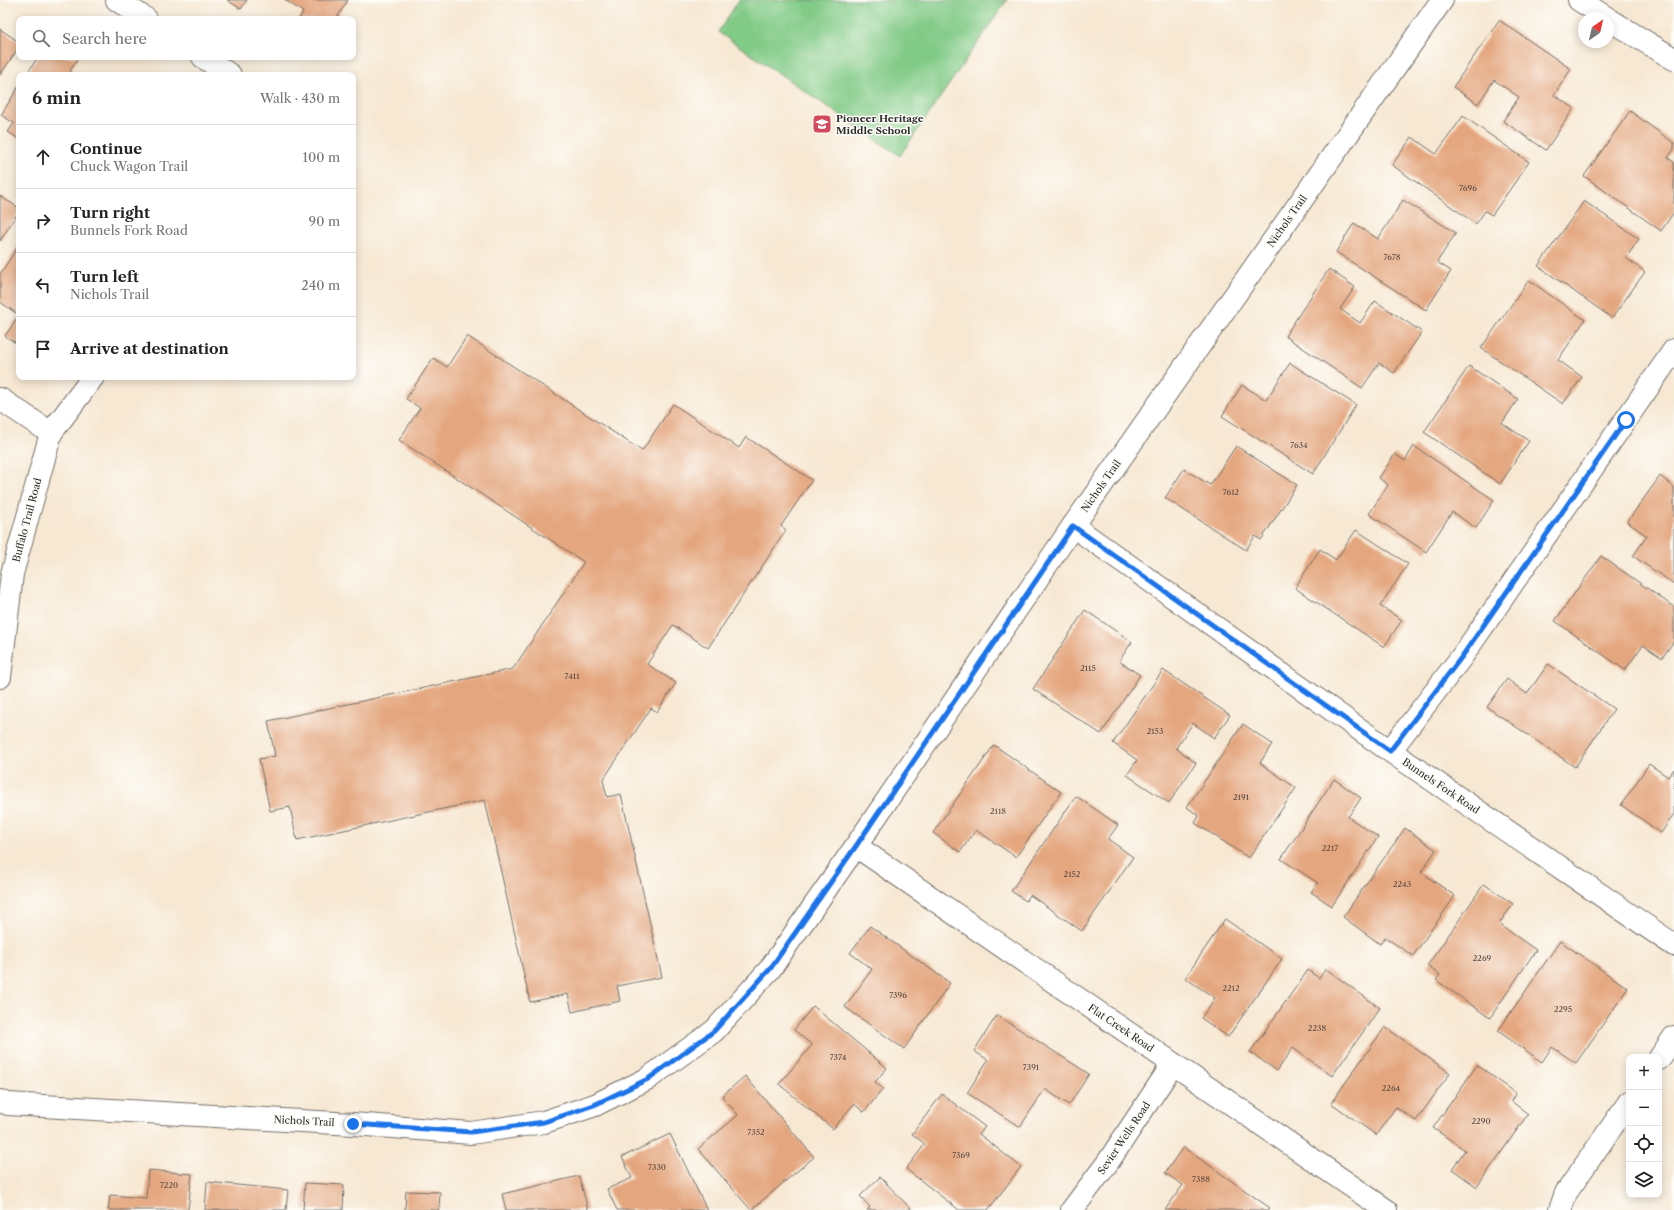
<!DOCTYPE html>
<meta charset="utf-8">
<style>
:root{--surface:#fff;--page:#f2f2f2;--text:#222;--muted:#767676;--line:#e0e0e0}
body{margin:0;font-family:"Libre Caslon Text",serif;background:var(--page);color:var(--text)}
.controls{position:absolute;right:12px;bottom:12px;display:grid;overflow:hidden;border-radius:8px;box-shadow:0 2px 10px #0003}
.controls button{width:36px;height:36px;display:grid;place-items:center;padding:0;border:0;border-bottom:1px solid var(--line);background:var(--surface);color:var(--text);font:20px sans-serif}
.compass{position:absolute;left:1578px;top:12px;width:36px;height:36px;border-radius:50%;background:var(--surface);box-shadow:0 2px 10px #0003;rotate:34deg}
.stop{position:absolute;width:12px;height:12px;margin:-9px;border:3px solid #1a73e8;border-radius:50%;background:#fff}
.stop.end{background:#1a73e8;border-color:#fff;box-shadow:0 1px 4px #0008}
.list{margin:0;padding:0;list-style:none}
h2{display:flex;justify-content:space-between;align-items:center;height:52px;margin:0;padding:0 16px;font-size:17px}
h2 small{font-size:13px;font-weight:400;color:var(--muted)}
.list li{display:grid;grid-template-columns:26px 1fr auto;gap:12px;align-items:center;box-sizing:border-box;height:64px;padding:0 16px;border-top:1px solid var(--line)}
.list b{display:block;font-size:15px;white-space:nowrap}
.list p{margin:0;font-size:13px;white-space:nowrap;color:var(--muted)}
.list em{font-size:13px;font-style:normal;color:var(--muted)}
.icon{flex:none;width:22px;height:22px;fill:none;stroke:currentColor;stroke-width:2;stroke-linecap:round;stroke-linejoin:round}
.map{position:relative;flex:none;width:1674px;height:1210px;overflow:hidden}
.search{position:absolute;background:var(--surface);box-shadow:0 2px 10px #0003;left:16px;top:16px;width:340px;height:44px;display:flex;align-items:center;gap:10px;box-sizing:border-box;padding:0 14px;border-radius:8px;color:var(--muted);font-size:15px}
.panel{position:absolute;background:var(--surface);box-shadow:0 2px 10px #0003;left:16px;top:72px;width:340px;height:308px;border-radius:8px}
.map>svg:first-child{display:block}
</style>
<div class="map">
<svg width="1674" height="1210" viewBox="0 0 1674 1210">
<rect width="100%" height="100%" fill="#fdfcf7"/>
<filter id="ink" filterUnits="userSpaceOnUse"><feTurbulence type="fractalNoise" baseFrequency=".025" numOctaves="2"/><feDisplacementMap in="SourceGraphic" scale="8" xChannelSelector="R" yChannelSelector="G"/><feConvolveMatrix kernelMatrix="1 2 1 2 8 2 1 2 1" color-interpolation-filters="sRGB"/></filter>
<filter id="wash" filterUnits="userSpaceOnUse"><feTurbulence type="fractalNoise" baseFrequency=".012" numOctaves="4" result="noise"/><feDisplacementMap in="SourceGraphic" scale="16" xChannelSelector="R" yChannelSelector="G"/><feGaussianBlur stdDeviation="0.9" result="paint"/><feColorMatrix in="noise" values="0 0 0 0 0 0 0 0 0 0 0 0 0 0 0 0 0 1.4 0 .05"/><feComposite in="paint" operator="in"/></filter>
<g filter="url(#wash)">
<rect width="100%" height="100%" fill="#f7e8d3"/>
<!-- green -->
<path fill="#82cb87" stroke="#567b59" d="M739,0H1007L900,156L718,32Z"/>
<g id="blocks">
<!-- building -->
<path fill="#e4a67e" d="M227,0H247L241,9Z
M285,0H348L336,19H299L303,12Z
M1499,20L1571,69L1554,95L1574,108L1546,150L1503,121L1519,97L1494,80L1478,104L1453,87Z
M0,29L19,42V47L0,75Z
M38,57H79L70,71L76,75H26Z
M19,86V139L8,132L14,123L1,115Z
M1630,111L1674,143V149L1668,158L1674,162V212L1661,231L1584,176Z
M1463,116L1529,162L1492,215L1485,211L1476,224L1392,165L1412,137L1436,154Z
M0,196L19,208V211L0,241Z
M1403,200L1456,233L1437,262L1451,271L1426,310L1336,252L1354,223L1378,239Z
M1584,201L1639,239L1626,258L1645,272L1612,318L1538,266Z
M19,245V315L0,302V274Z
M1329,269L1355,287L1340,309L1360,323L1375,301L1422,332L1394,373L1379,363L1362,388L1285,336Z
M1529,280L1585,320L1558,360L1582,377L1563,404L1481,348Z
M19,315V345L5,336Z
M467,336L642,451L673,404L739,448L746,437L812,480L781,526L786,530L708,648L673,625L647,664L676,683L657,712L651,708L603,780L607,797L621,794L662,977L617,986L620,1001L572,1012L568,994L530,1002L485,800L297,840L290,807L270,811L259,759L275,756L268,721L513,669L584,562L399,440L420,408L406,399L433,358L447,367Z
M1290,363L1356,405L1313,474L1222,416L1242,385L1266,400Z
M1469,366L1518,399L1502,423L1529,441L1500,484L1424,432Z
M1236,446L1297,485L1261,540L1255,536L1246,550L1165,498L1184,469L1210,485Z
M1414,446L1494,500L1476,528L1452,512L1426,552L1369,514L1388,485L1379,478L1395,454L1405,461Z
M1660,476L1674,487V584L1633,556L1647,536L1627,522Z
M1356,530L1408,564L1380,606L1402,620L1384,647L1295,588L1320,549L1336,560Z
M1601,556L1674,607V641L1662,658L1643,645L1625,670L1555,621Z
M1085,610L1132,642L1119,661L1140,675L1101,734L1033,689Z
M1548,664L1614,709L1575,767L1487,707L1507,679L1527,694Z
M1163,670L1230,715L1214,738L1193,723L1176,748L1196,763L1169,803L1127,775L1137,760L1113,743Z
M1243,724L1272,744L1260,763L1296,788L1249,858L1195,823L1199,816L1187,807Z
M994,745L1061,792L1016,857L976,830L960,852L933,833Z
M1649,764L1668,777L1674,769V814L1661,833L1621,805Z
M1334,779L1361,798L1348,817L1378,837L1332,906L1311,892L1318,883L1281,859Z
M1076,796L1118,825L1108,839L1133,857L1082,931L1030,895L1026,901L1011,891Z
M1405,828L1436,850L1421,872L1455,896L1413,956L1385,937L1380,944L1343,917Z
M1484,884L1513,904L1499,924L1536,950L1490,1018L1436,980L1440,975L1427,966Z
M1225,919L1282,959L1228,1037L1201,1018L1215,998L1185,978Z
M870,926L950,983L904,1049L845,1007L872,969L850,953Z
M1560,941L1628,988L1576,1063L1552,1047L1542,1062L1498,1031Z
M1326,969L1380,1008L1332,1076L1293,1048L1277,1071L1250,1052L1308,970L1319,978Z
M813,1006L887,1068L875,1082L883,1089L864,1112L854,1104L833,1129L779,1084L812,1045L794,1030Z
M997,1015L1089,1074L1069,1105L1045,1089L1020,1127L967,1093L988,1060L974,1051Z
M1385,1027L1450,1073L1416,1121L1396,1107L1376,1135L1331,1103Z
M1477,1065L1516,1093L1511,1101L1528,1114L1477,1187L1452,1169L1465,1150L1433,1128Z
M745,1076L814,1157L751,1210L698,1149L738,1115L722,1096Z
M942,1094L985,1127L979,1134L1021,1167L988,1210H959L906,1169L925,1144L912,1134Z
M670,1134L707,1210H617L607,1189L632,1178L622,1157Z
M1183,1147L1270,1208L1268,1210H1165L1183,1185L1165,1173Z
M148,1170L192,1174L188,1210H108L110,1195L146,1198Z
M579,1176L588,1210H506L502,1194Z
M880,1177L912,1210H867L870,1207L860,1196Z
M207,1182L288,1190L286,1210H205Z
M305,1183L344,1185L343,1210H303Z
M406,1191L440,1192L439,1210H405Z"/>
</g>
</g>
<g filter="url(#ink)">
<use href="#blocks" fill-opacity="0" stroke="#726d66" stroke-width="1"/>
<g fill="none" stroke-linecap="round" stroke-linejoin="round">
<defs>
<path id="minor" d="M117,0L146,19
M1579,0L1607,18
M1608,19L1674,59
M203,57L230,75
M51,433L93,377
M1073,526L1390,751L1674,945
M1390,751L1463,655L1674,350
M856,846L1386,1210
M1659,1059L1674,1037
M1072,1210L1108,1162L1173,1064
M1560,1210L1566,1193L1629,1102"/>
<path id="tertiary" d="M0,399L51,433L12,574L0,677
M0,1101L8,1104L43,1106L353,1124L471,1133L544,1122L595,1105L647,1079L714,1031L770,969L856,846L1073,526L1442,0"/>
</defs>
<!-- minor casing -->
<use href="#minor" stroke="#726d66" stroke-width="24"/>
<!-- tertiary casing -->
<use href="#tertiary" stroke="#726d66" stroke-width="24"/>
<!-- minor -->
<use href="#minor" stroke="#fff" stroke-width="22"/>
<!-- tertiary -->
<use href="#tertiary" stroke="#fff" stroke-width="22"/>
</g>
</g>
<g fill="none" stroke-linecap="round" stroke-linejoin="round" filter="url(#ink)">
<!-- route -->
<path stroke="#1a73e8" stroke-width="5" d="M353,1124L471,1132L544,1122L594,1105L648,1079L714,1031L770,969L856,846L1073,526L1390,751L1463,655L1626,420"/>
</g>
<!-- icons -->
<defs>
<symbol id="school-square" viewBox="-11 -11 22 22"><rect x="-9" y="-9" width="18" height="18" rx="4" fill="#d1495b" stroke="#fdfcf7"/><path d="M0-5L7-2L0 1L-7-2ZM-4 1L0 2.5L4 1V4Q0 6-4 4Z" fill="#fff"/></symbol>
</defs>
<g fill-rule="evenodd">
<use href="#school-square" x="811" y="113" width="22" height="22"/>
</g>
<g text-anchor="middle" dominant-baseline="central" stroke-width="3" stroke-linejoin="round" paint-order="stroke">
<!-- number labels -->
<g font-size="8" fill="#594a40">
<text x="1468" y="188">7696</text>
<text x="1392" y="257">7678</text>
<text x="1299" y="445">7634</text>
<text x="1231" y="492">7612</text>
<text x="1088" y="668">2115</text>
<text x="572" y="676">7411</text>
<text x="1155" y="731">2153</text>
<text x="1241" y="797">2191</text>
<text x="998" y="811">2118</text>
<text x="1330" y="848">2217</text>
<text x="1072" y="874">2152</text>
<text x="1402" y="884">2243</text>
<text x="1482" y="958">2269</text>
<text x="1231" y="988">2212</text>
<text x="898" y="995">7396</text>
<text x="1563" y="1009">2295</text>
<text x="1317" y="1028">2238</text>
<text x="838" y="1057">7374</text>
<text x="1031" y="1067">7391</text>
<text x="1391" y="1088">2264</text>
<text x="1481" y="1121">2290</text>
<text x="756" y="1132">7352</text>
<text x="961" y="1155">7369</text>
<text x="657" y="1167">7330</text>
<text x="1201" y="1179">7388</text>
<text x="169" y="1185">7220</text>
</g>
<!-- poi labels -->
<g font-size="10" font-weight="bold" fill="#2b2b2b" stroke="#fdfcf7" text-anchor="start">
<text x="836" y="118">Pioneer Heritage<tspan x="836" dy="12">Middle School</tspan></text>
</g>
<!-- street labels -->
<g font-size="10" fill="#2b2b2b" stroke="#fdfcf7">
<text transform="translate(1287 221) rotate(-55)">Nichols Trail</text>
<text transform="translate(1101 486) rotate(-55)">Nichols Trail</text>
<text transform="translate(27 520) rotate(-75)">Buffalo Trail Road</text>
<text transform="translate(1441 786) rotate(34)">Bunnels Fork Road</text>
<text transform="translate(1121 1028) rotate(34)">Flat Creek Road</text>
<text transform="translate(304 1121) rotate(3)">Nichols Trail</text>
<text transform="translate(1124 1138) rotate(-56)">Sevier Wells Road</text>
</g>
</g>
</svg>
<div class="controls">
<button>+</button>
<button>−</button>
<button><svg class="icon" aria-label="locate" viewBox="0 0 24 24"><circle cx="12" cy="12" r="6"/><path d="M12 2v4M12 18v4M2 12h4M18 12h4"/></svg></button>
<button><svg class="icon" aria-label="layers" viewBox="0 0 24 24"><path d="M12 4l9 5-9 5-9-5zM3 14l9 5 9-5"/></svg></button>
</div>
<svg class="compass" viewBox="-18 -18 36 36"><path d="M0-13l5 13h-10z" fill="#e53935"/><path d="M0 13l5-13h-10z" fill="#767676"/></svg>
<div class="stop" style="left:1626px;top:420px"></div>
<div class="stop end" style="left:353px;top:1124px"></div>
<div class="search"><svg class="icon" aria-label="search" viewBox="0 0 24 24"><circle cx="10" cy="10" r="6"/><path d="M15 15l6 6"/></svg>Search here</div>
<section class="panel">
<h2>6 min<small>Walk · 430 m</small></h2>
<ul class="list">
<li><svg class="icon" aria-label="ahead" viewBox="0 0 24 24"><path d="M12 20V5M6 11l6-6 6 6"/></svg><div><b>Continue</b><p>Chuck Wagon Trail</p></div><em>100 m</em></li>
<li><svg class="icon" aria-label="right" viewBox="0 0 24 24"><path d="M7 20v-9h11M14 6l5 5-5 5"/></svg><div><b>Turn right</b><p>Bunnels Fork Road</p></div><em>90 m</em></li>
<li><svg class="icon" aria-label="left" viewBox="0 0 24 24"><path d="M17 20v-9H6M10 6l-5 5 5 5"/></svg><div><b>Turn left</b><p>Nichols Trail</p></div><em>240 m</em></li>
<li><svg class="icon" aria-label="arrive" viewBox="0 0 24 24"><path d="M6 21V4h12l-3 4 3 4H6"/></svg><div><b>Arrive at destination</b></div></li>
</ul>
</section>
</div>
